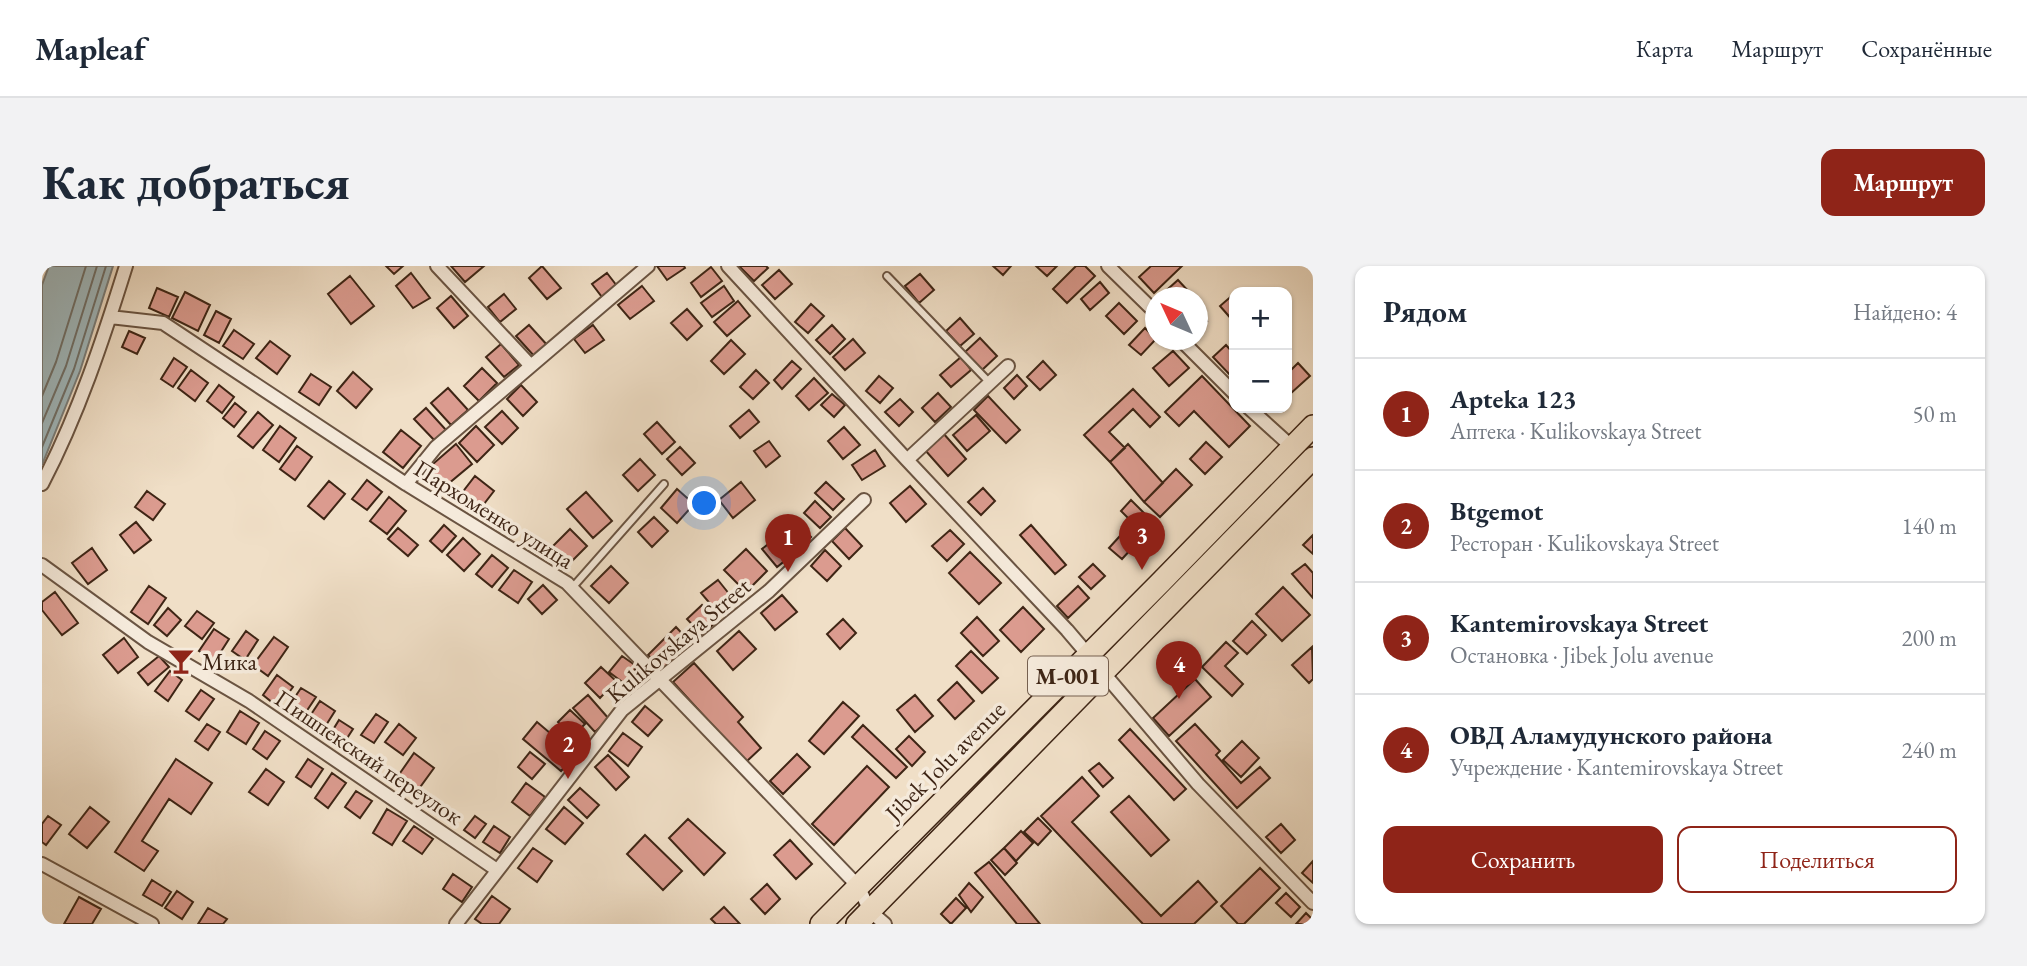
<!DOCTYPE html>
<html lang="ru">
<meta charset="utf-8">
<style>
:root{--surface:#fff;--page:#f2f2f3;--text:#1f2937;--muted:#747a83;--line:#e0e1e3;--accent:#8f2418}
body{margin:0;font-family:"EB Garamond",serif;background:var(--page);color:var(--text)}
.controls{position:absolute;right:21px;top:21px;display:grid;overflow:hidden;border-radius:14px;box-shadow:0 2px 5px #0004}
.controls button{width:63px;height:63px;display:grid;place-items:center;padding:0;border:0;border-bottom:2px solid var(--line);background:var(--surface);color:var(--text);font:35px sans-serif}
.compass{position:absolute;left:1103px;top:21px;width:63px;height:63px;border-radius:50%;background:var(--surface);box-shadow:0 2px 5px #0004;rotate:314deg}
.you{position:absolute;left:663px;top:238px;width:24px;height:24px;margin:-18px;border:5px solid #fff;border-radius:50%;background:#1a73e8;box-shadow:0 0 0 10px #1a73e833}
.badge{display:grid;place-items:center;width:46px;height:46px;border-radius:50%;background:var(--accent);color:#fff;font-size:23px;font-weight:700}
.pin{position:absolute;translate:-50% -58px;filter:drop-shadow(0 2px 4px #0008)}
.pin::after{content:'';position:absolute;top:37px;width:24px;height:21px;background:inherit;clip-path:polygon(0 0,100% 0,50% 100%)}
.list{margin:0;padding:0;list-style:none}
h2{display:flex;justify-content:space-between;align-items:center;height:91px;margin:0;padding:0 28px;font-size:30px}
h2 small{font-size:23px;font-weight:400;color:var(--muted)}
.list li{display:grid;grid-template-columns:46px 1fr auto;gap:21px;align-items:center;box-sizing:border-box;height:112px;padding:0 28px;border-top:2px solid var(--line)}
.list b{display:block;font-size:26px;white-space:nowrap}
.list p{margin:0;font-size:23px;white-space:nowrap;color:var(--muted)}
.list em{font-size:23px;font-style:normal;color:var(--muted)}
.actions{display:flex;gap:14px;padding:21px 28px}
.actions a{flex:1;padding:16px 0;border:2px solid var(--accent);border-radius:14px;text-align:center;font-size:24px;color:var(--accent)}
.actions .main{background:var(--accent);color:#fff}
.map{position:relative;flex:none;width:1271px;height:658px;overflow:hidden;border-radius:14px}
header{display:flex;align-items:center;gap:42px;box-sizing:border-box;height:98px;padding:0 35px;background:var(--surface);border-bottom:2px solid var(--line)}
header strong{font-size:33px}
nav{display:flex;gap:38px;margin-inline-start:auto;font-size:24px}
.intro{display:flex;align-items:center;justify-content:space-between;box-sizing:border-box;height:168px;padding:0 42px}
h1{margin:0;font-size:49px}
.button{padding:18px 32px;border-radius:14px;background:var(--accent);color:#fff;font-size:24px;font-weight:700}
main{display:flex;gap:42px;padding:0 42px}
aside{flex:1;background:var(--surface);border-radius:14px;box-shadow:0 2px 5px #0004}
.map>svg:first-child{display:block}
</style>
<header>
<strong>Mapleaf</strong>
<nav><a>Карта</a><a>Маршрут</a><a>Сохранённые</a></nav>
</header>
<div class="intro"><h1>Как добраться</h1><a class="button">Маршрут</a></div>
<main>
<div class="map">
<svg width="1271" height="658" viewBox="0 0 1271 658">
<rect width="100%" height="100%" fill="#f0dfc7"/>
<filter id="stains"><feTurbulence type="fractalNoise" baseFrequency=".00286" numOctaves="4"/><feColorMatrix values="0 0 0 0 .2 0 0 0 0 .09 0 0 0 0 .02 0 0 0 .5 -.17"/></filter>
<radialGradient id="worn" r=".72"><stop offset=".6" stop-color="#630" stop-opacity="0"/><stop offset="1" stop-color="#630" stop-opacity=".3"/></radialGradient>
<!-- water -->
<path fill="#a0bac0" stroke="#797e7c" stroke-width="2" d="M7,0H71L38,105L0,199V19Z"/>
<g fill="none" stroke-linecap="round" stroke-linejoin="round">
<!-- shore -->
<path stroke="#6f706a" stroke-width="2" d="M0,130L14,96L44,0
M0,157L24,100L55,0
M0,181L32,103L64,0"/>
</g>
<!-- building -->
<path fill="#db9b8f" stroke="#3e2515" stroke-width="2" d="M344,0H361L352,8Z
M409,0H442L423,16Z
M500,0L519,22L505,33L487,12Z
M615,0H642L643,2L625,14Z
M697,0H724L726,2L712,15Z
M951,0H969L961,9Z
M994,0H1015L1005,10Z
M1034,0H1043L1053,10L1025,37L1011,23Z
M1109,0H1140L1112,27L1097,11Z
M669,1L680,15L659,31L649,17Z
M737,4L750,18L733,33L720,19Z
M369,7L388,32L371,42L354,20Z
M565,7L575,20L560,31L550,18Z
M878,8L892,24L877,37L863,20Z
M308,10L332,40L309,58L286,28Z
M1136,14L1149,28L1145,32H1119L1118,30Z
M1058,16L1067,27L1048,44L1039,33Z
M600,20L612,35L588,53L576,39Z
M682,20L692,35L670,51L659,37Z
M115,22L136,31L127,51L107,42Z
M143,26L168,39L156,65L130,52Z
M462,28L474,43L458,56L446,41Z
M1192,28V56L1178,40Z
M409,30L426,50L412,62L395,42Z
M696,35L708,50L685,70L672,56Z
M1077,37L1095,55L1082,68L1064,50Z
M769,38L782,50L766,67L753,56Z
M645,43L660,60L645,74L629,57Z
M1156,44L1165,55L1156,62Z
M174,45L189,53L177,77L162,69Z
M918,52L932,68L918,80L904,65Z
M487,59L506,80L493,91L474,70Z
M551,59L562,74L543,87L532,73Z
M790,59L803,73L788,88L774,74Z
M1103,62L1114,73L1099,89L1087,79Z
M192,64L212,78L201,93L181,80Z
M87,65L103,72L95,88L80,81Z
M938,72L955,90L940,104L923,86Z
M811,73L823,87L803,104L791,91Z
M689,74L703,88L682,108L669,95Z
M228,75L248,90L235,108L214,92Z
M459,78L477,99L462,111L444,91Z
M1184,79L1192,88V106L1188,109L1171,91Z
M1131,85L1147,102L1127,120L1111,102Z
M919,91L929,104L909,121L898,109Z
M132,92L145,101L131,121L119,113Z
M750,95L759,103L740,123L732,114Z
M1001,95L1014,109L998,124L985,111Z
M1256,97L1268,110L1248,128L1245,124V108Z
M440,102L455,117L437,135L422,120Z
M149,104L166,117L153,135L136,122Z
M714,104L727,117L711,133L698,121Z
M311,106L330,123L314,142L295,125Z
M269,108L289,121L277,139L257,126Z
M975,109L985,120L972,133L962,122Z
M837,110L851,122L838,137L824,125Z
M1160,110L1208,160L1187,181L1152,145L1137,160L1123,146Z
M772,112L786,127L767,144L754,130Z
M177,119L192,131L180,147L165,135Z
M479,119L495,136L481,150L465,133Z
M406,122L426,144L409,159L389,137Z
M1091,123L1118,151L1108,161L1091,143L1067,166L1083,182L1068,196L1042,169Z
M896,127L909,141L893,156L880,142Z
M790,128L803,139L792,151L779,139Z
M946,130L978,164L964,177L932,144Z
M858,133L871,146L857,160L843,146Z
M193,137L204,146L192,161L181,152Z
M384,142L404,164L393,175L372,153Z
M707,144L717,156L698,172L688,160Z
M460,145L476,162L460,178L443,161Z
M216,146L231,159L211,182L196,170Z
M934,149L948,165L925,185L911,169Z
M615,156L633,176L620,188L602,168Z
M238,160L254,172L237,196L221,184Z
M434,160L452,179L435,196L417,177Z
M802,161L818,179L801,193L786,175Z
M359,164L379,180L361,202L341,186Z
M901,167L924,193L906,210L883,184Z
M727,175L738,190L724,201L712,185Z
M1164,176L1180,191L1163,208L1148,193Z
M414,178L430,198L400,223L384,204Z
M1086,178L1121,217L1102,236L1068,196Z
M255,180L270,191L253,214L238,203Z
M638,181L653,197L640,209L625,193Z
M833,184L843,200L820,214L810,199Z
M598,193L613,209L596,225L581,209Z
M1134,203L1150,219L1118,251L1102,236Z
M433,210L452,225L435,247L416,232Z
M325,214L340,226L325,244L310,233Z
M287,215L303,228L282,253L266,240Z
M699,216L713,234L691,252L677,234Z
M784,216L802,233L791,244L773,227Z
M868,220L884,238L864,256L848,237Z
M941,222L953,235L939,249L926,236Z
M635,223L652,238L635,257L619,242Z
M105,225L123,238L111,254L93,241Z
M544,226L570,255L551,272L525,243Z
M347,231L364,245L345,268L328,255Z
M1089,234L1112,257L1102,268L1079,245Z
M773,235L789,251L778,262L762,247Z
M612,251L626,265L610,281L596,266Z
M753,254L769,271L758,282L741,264Z
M94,256L109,274L92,287L78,269Z
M402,259L414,270L400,286L388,275Z
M989,259L1024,299L1013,308L978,269Z
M1088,259L1101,270L1080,293L1067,282Z
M356,262L376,279L366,290L346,273Z
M803,262L820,280L807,293L790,275Z
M528,263L545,280L528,297L511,280Z
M908,264L922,278L905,295L890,280Z
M1271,269V288L1261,279Z
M735,271L750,289L735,301L720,283Z
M421,272L438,288L422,305L405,289Z
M50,282L65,304L46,318L30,297Z
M704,283L725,305L704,326L682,304Z
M783,284L799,300L785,315L769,300Z
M928,286L959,317L937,338L907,307Z
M450,289L466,302L450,321L434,308Z
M1051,298L1063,310L1049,323L1037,311Z
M1263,298L1271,307V332L1250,308Z
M569,300L586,317L567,337L549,320Z
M472,304L490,316L476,337L457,324Z
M676,314L692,334L676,347L659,327Z
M501,319L515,334L500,348L486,333Z
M107,320L124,332L106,358L89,346Z
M1036,320L1047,332L1026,352L1015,340Z
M1241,321L1268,349L1240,375L1214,348Z
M13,326L36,357L20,369L0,344V336Z
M740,329L755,346L733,364L719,347Z
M660,339L675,355L660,369L645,353Z
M981,341L1002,363L979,386L958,364Z
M126,342L139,354L125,370L112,359Z
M155,345L172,357L160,373L143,360Z
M935,351L957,375L941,390L919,367Z
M801,353L814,367L798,383L785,368Z
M1210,355L1224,369L1205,388L1191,375Z
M634,361L649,377L621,405L606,389Z
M172,363L187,373L173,395L157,385Z
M204,365L216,374L203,394L190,385Z
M697,365L714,383L691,404L675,385Z
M232,371L246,381L226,410L211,399Z
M82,372L96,391L76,407L61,389Z
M1184,376L1196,387L1183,400L1201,418L1190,430L1160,401Z
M1270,381L1271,413L1267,417L1250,399Z
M929,385L956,412L940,427L914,400Z
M117,390L127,401L106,419L96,407Z
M580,390L600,404L587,421L567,406Z
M652,397L701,451L696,456L719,482L704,496L631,416Z
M559,401L574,415L558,432L543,417Z
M128,405L140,414L126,435L113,425Z
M235,409L251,421L236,441L221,429Z
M1153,413L1169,431L1127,470L1111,452Z
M915,416L932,435L913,453L896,434Z
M259,422L274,431L260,452L245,443Z
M159,424L172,433L157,454L144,445Z
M546,429L567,453L553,466L531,442Z
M873,429L891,450L873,466L855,444Z
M278,435L293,445L279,467L264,456Z
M801,436L817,450L782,488L767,475Z
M603,440L620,454L606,470L590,456Z
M528,444L543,458L530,471L516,456Z
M198,445L217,457L204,478L185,466Z
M334,448L346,456L332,477L319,469Z
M297,454L311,463L300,480L286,472Z
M495,456L534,489L519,505L481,473Z
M165,458L178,466L166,484L153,475Z
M357,458L374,472L361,489L343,476Z
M1153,458L1178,485L1174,489L1199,517L1218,501L1228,512L1195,542L1134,475Z
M821,459L865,501L854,512L810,471Z
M1088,463L1144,523L1132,534L1077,474Z
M223,465L238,475L225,493L211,483Z
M581,467L600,481L586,500L567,485Z
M867,470L883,486L870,500L854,483Z
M1200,475L1217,492L1199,511L1181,494Z
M488,486L503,498L490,513L476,501Z
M372,487L392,502L376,524L356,510Z
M755,488L768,501L741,528L728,515Z
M566,489L587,511L574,524L553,501Z
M134,493L170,517L149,548L127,533L100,575L116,585L102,605L73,586Z
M266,493L281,503L269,521L254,511Z
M1057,497L1071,512L1061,521L1047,505Z
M825,500L847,521L792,579L770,558Z
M224,503L242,516L226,539L207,526Z
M290,507L304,517L286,542L273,532Z
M1040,511L1057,530L1030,556L1119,650L1156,615L1175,636L1152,658H1101L999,550Z
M484,517L503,531L488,550L470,536Z
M538,522L557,539L545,552L526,534Z
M314,525L330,535L318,552L303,541Z
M1087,530L1127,574L1109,590L1069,546Z
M48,541L67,556L45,582L27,568Z
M522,541L541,557L523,578L504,563Z
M345,543L365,555L350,579L331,567Z
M6,550L19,559L4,579L0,576V558Z
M433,550L444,558L433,572L422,564Z
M996,552L1009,565L996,579L982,566Z
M646,553L683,587L662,609L627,572Z
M1239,558L1253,574L1239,587L1224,571Z
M372,560L391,573L380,588L361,575Z
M452,560L468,571L458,587L441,576Z
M979,565L991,577L974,595L962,582Z
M603,569L640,605L621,624L585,588Z
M748,574L770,598L754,613L732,589Z
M491,582L510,595L495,616L476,602Z
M962,582L975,597L963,609L949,594Z
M1271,595V617L1260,607Z
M947,596L998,658H975L933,607Z
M1218,602L1238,622L1202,658H1196L1179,640Z
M411,608L430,621L420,636L401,623Z
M110,614L129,626L120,640L101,629Z
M927,617L941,631L929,646L917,629Z
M725,618L738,633L723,648L709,633Z
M135,625L151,636L140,653L123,642Z
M1244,627L1258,641L1249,651L1234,637Z
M450,630L468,643L457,658H440L433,653Z
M37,631L59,643L50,658H22Z
M914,632L924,642L909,658L899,648Z
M682,641L698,658H674L669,653Z
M166,642L185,653L181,658H156Z
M1264,647L1271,654V658H1254Z"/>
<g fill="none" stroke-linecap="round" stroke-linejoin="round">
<defs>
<path id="lane" d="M845,10L948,117
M530,322L622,218"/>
<path id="street" d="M395,0L489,100
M686,0L865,194L1025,364L1156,518L1271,637
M1066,0L1114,47
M68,51L121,57L364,218L525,317L816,620L828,645L843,658
M1139,74L1192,127
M1207,142L1250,181
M865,194L966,100
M0,218C36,149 61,74 84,0
M364,218L394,181L606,0
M0,299L106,376L207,435L455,604
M0,598L110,658
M414,658L580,444L727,325L822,234"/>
<path id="primary" d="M779,658L1119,316L1271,160
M815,658L1271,192"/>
</defs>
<!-- lane casing -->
<use href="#lane" stroke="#6a5442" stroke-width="10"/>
<!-- street casing -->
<use href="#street" stroke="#6a5442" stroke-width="16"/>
<!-- primary casing -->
<use href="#primary" stroke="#3e2515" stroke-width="24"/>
<!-- lane -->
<use href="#lane" stroke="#f5eadb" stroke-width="6"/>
<!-- street -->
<use href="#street" stroke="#f5eadb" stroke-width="12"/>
<!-- primary -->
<use href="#primary" stroke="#f0dfc7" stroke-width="21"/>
</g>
<!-- icons -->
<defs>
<symbol id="bar-bare" viewBox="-9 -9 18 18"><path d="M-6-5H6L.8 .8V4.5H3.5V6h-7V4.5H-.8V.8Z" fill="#8f2418" stroke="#f5eadb" stroke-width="2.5" paint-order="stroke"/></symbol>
</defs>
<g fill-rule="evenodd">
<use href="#bar-bare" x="120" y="376" width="38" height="38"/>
</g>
<g text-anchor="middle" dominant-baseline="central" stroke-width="7" stroke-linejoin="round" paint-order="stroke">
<!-- shield labels -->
<rect fill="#f5eadb" stroke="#756050" stroke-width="2" x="986" y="390.5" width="80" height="39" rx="5"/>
<g font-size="23" font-weight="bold" fill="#3e2515">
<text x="1026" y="410">М-001</text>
</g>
<!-- street labels -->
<g font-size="24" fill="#3e2515" stroke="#f5eadb">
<text transform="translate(452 248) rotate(32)">Пархоменко улица</text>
<text transform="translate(636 374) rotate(-40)">Kulikovskaya Street</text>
<text transform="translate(327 491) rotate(34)">Пишпекский переулок</text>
<text transform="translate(903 495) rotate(-45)">Jibek Jolu avenue</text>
</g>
<!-- poi labels -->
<g font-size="24" fill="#3e2515" stroke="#f5eadb" text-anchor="start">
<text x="160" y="395">Мика</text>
</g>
</g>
<rect width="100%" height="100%" filter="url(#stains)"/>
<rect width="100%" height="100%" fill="url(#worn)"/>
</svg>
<div class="controls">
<button>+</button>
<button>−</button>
</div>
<svg class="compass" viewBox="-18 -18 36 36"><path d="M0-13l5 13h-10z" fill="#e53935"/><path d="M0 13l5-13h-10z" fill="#747a83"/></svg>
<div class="you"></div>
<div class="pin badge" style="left:746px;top:306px">1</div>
<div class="pin badge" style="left:526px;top:513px">2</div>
<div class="pin badge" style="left:1100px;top:304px">3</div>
<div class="pin badge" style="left:1137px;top:433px">4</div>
</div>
<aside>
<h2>Рядом<small>Найдено: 4</small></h2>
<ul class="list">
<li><span class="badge">1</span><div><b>Apteka 123</b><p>Аптека · Kulikovskaya Street</p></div><em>50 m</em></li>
<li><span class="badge">2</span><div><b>Btgemot</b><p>Ресторан · Kulikovskaya Street</p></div><em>140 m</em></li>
<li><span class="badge">3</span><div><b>Kantemirovskaya Street</b><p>Остановка · Jibek Jolu avenue</p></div><em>200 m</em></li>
<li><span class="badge">4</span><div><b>ОВД Аламудунского района</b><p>Учреждение · Kantemirovskaya Street</p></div><em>240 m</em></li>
</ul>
<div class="actions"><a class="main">Сохранить</a><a>Поделиться</a></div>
</aside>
</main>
